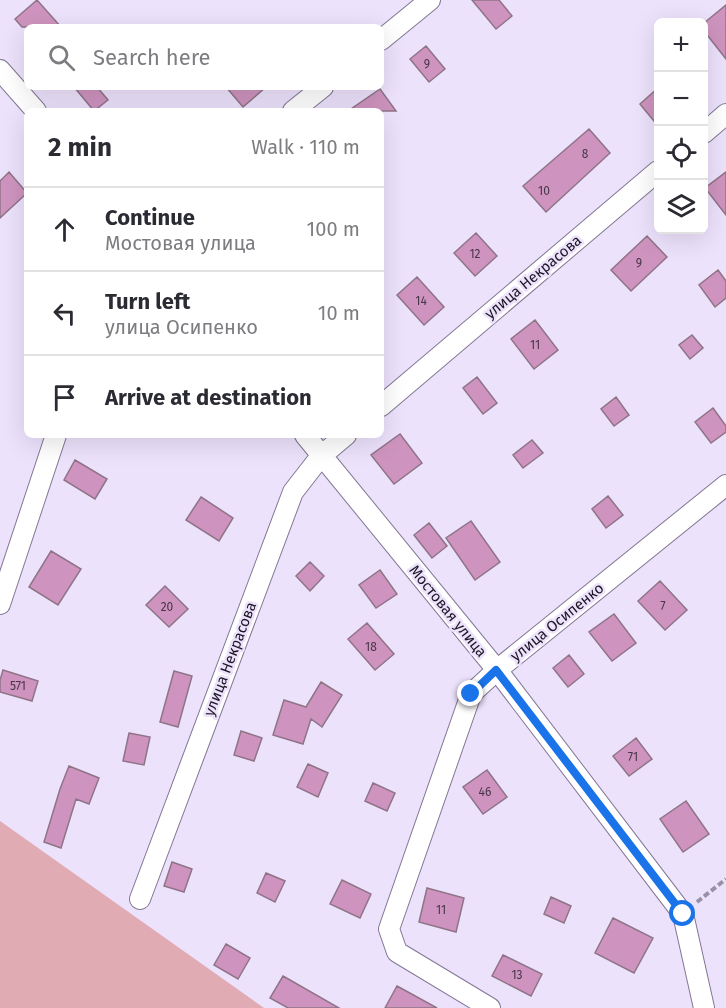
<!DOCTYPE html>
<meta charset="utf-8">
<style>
:root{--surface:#fff;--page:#f7f7f7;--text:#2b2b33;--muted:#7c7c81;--line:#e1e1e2}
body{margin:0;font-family:"Fira Sans",sans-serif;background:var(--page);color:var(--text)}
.controls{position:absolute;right:18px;top:18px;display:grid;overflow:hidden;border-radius:9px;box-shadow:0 6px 24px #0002}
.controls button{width:54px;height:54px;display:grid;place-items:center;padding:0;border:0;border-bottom:2px solid var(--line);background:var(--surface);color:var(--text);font:30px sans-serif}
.stop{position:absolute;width:18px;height:18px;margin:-14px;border:4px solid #1a73e8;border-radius:50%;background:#fff}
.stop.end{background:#1a73e8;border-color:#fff;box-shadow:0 2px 6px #0008}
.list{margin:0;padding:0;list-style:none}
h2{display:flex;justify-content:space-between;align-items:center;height:78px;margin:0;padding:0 24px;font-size:26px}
h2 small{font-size:20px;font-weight:400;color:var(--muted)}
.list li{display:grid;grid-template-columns:39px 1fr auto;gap:18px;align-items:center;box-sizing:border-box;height:84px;padding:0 24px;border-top:2px solid var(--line)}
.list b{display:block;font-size:22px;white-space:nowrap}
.list p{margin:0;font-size:20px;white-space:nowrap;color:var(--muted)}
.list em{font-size:20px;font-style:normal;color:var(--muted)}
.icon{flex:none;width:33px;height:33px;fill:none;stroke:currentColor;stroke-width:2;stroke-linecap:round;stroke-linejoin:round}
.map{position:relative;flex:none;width:726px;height:1008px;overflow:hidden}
.search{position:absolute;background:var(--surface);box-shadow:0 6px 24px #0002;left:24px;top:24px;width:360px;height:66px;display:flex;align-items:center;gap:15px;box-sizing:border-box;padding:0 21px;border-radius:9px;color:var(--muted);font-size:22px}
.panel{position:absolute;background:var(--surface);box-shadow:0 6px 24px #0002;left:24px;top:108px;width:360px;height:330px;border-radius:9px}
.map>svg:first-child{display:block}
</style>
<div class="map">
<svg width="726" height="1008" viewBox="0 0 726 1008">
<rect width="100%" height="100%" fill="#ede2fc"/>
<!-- green -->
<path fill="#e0abb3" d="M0,821L264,1008H0Z"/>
<!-- building -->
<path fill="#ce94bf" stroke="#8f7487" stroke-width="1.5" d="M37,0L61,27H22L15,19Z
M472,0H499L512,16L496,29Z
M726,5V59L704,31V23Z
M426,46L445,69L429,82L410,59Z
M74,87H97L108,100L94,111Z
M226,87H266L243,107Z
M658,88V126L640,104Z
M380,89L396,111H348Z
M589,129L610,153L546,212L523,186Z
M9,172L27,193L0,218V181Z
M726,172V215L705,188Z
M476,233L497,256L475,276L454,253Z
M647,236L667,257L631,291L611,270Z
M718,270L726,281V298L715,307L699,285Z
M417,277L444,307L424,325L397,295Z
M535,320L558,350L534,369L511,339Z
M692,335L703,348L690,359L679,345Z
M477,377L497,403L483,414L463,388Z
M616,397L629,415L614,426L601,409Z
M713,408L726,426V432L711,443L695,422Z
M400,434L422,463L394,484L371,455Z
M532,440L543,453L523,468L513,455Z
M75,460L107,479L95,499L64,480Z
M608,496L623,515L606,528L592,509Z
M201,497L233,518L219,541L186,520Z
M471,521L500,562L475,580L446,538Z
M429,523L447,546L432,558L414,535Z
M51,551L81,569L58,605L29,587Z
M310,562L324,576L310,591L296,576Z
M380,570L397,594L376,608L359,585Z
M660,581L687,610L665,630L638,601Z
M165,586L188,609L169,627L146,605Z
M614,614L636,643L612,661L589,632Z
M367,623L394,654L375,670L348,639Z
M569,655L584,674L568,687L553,668Z
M3,670L38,681L32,701L0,692V680Z
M174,671L192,676L178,727L160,722Z
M321,682L342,695L322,727L311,719L303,744L273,735L284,700L306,707Z
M241,731L262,738L254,761L234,755Z
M129,733L150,737L144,765L123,761Z
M636,738L652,759L629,776L613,756Z
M308,764L328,773L318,797L297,787Z
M69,766L99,778L89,804L76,799L61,848L44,842L60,789Z
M487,770L507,797L483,814L463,787Z
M373,783L395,793L387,811L365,801Z
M686,801L709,834L683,852L660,819Z
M172,862L192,869L184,892L164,886Z
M266,873L285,881L275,902L257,893Z
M342,880L371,894L360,918L330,904Z
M427,888L464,898L456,932L419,922Z
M551,897L571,906L564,923L544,914Z
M613,918L653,938L634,973L595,953Z
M226,944L250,958L238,979L214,965Z
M503,955L542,974L531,996L492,976Z
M283,976L339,1008H288L270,998Z
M397,986L437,1008H385Z"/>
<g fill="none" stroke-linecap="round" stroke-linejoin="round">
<defs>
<path id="minor" d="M381,40L430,0
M0,70L36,111
M293,111L323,87
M704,133L726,114
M381,406L658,171
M305,435L497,670L683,914L704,1008
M0,604L56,435
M140,899L293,492L321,456L346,435
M490,1008L397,952L389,929L471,694L497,670L726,485"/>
</defs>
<!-- minor casing -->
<use href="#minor" stroke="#837793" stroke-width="22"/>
<!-- path -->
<path stroke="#9991a5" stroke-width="4" stroke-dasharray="6 3" stroke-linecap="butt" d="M697,902L726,879"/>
<!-- minor -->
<use href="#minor" stroke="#fff" stroke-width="20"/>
</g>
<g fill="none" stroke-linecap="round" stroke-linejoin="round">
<!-- route -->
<path stroke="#1a73e8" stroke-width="8" d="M471,694L496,670L683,914"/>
</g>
<g text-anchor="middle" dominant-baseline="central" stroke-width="5" stroke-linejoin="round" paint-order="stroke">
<!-- number labels -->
<g font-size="12" fill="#48364a">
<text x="427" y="64">9</text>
<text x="585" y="154">8</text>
<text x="544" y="191">10</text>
<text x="475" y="254">12</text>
<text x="639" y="263">9</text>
<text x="421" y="301">14</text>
<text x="535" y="345">11</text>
<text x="663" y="606">7</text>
<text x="167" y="607">20</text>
<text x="371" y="647">18</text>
<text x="18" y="686">571</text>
<text x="633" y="757">71</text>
<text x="485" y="792">46</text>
<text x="441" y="910">11</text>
<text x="517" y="975">13</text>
</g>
<!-- street labels -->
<g font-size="15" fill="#1c1723" stroke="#ede2fc">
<text transform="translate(533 277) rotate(-40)">улица Некрасова</text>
<text transform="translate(448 611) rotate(51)">Мостовая улица</text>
<text transform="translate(557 622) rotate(-39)">улица Осипенко</text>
<text transform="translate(230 659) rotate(-69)">улица Некрасова</text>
</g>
</g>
</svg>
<div class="controls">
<button>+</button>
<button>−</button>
<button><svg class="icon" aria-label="locate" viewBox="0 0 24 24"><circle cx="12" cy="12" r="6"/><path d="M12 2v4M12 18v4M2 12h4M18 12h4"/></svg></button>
<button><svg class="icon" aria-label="layers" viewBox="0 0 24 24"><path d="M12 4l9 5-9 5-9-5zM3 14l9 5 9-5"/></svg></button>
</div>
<div class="stop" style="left:683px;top:914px"></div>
<div class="stop end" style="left:471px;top:694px"></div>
<div class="search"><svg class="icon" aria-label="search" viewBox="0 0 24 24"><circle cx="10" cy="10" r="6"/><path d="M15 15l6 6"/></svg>Search here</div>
<section class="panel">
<h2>2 min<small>Walk · 110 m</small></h2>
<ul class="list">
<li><svg class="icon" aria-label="ahead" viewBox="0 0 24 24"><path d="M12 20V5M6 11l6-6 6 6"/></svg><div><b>Continue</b><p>Мостовая улица</p></div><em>100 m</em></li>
<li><svg class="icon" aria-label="left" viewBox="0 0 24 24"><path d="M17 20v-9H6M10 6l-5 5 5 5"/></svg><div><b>Turn left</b><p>улица Осипенко</p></div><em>10 m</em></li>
<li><svg class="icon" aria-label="arrive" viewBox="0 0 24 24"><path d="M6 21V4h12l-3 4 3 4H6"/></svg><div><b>Arrive at destination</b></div></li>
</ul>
</section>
</div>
